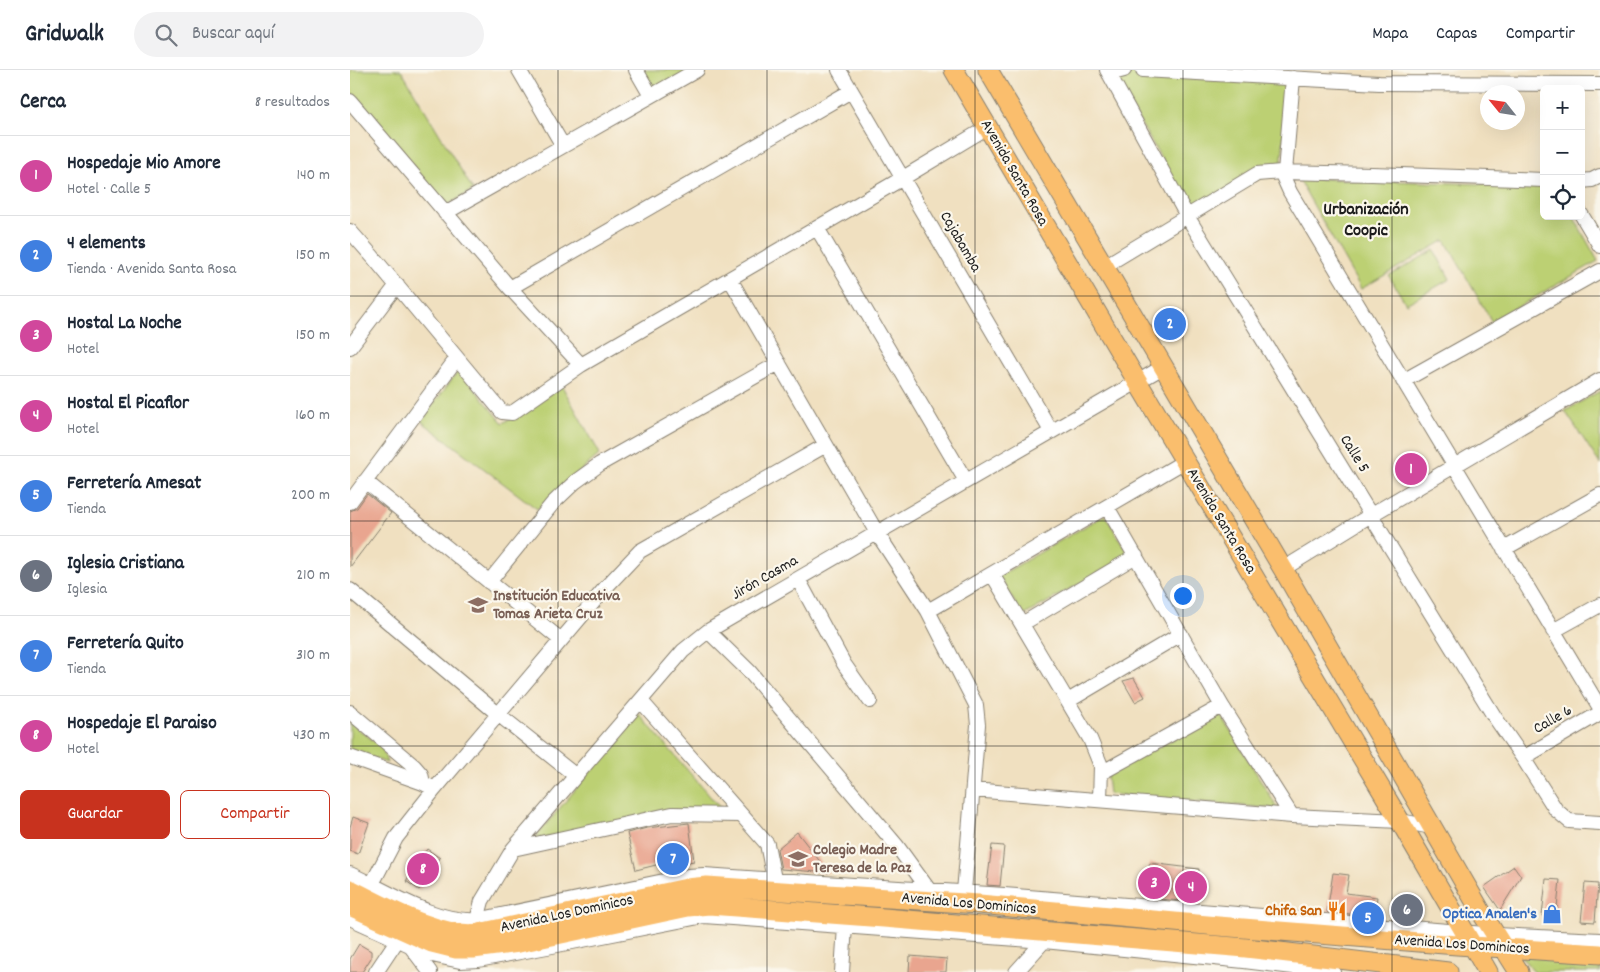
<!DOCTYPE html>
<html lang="es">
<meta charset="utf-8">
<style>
:root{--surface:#fff;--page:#f2f2f3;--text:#1f2937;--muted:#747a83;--line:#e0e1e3;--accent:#c8321e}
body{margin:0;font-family:Dekko,sans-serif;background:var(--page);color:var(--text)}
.controls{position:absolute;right:15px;top:15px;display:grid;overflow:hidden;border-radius:8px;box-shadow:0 5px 20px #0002}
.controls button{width:45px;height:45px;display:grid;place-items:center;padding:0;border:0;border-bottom:1px solid var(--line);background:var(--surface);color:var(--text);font:25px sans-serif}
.compass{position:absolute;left:1130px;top:15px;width:45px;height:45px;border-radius:50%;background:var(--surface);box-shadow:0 5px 20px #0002;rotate:300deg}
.you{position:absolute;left:832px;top:525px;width:18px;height:18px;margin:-12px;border:4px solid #fff;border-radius:50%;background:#1a73e8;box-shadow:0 0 0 8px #1a73e833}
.badge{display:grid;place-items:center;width:32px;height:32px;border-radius:50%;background:var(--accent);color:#fff;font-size:16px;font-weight:700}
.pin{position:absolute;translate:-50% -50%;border:2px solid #fff;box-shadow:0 1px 5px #0006}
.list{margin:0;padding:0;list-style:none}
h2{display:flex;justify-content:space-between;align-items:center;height:65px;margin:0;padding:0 20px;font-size:21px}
h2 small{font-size:16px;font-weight:400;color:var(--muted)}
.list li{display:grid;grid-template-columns:32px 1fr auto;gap:15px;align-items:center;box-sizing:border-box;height:80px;padding:0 20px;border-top:1px solid var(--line)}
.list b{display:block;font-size:19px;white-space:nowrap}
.list p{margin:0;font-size:16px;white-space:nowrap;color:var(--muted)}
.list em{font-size:16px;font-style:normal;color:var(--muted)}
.actions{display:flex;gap:10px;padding:15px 20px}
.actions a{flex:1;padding:11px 0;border:1px solid var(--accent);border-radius:8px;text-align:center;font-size:18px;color:var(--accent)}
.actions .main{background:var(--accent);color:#fff}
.icon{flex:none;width:28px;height:28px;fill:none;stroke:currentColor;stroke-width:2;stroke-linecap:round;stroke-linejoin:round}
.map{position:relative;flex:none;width:1250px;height:902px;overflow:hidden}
header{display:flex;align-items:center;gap:30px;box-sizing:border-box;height:70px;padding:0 25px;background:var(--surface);border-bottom:1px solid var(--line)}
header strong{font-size:24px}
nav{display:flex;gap:28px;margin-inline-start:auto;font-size:18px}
.search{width:350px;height:45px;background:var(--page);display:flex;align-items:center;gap:12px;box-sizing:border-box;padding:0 18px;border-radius:28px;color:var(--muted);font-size:19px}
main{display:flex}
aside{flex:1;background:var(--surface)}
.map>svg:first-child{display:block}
</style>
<header>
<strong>Gridwalk</strong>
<div class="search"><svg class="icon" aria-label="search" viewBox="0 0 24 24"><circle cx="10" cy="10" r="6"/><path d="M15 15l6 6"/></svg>Buscar aquí</div>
<nav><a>Mapa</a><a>Capas</a><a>Compartir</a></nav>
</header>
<main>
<aside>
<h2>Cerca<small>8 resultados</small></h2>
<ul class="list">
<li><span class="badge" style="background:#d1479c">1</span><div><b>Hospedaje Mio Amore</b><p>Hotel · Calle 5</p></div><em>140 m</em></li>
<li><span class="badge" style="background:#3f7fe0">2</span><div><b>4 elements</b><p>Tienda · Avenida Santa Rosa</p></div><em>150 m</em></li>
<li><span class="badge" style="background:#d1479c">3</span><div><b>Hostal La Noche</b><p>Hotel</p></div><em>150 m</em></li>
<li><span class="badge" style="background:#d1479c">4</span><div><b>Hostal El Picaflor</b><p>Hotel</p></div><em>160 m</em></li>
<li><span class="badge" style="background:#3f7fe0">5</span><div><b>Ferretería Amesat</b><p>Tienda</p></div><em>200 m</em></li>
<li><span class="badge" style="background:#6b7280">6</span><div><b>Iglesia Cristiana</b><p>Iglesia</p></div><em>210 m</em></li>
<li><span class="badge" style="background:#3f7fe0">7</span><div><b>Ferretería Quito</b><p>Tienda</p></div><em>310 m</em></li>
<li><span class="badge" style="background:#d1479c">8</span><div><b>Hospedaje El Paraiso</b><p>Hotel</p></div><em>430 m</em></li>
</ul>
<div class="actions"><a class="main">Guardar</a><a>Compartir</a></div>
</aside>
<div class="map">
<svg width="1250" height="902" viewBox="0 0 1250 902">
<rect width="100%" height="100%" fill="#fbf7ec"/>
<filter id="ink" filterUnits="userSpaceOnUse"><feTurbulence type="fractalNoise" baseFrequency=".02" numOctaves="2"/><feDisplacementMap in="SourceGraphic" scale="10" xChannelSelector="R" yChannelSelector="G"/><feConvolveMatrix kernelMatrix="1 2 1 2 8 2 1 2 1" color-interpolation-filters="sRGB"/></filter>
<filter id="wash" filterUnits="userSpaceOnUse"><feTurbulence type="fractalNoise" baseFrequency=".0096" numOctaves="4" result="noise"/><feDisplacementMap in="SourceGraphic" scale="20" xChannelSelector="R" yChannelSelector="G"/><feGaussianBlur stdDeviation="1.12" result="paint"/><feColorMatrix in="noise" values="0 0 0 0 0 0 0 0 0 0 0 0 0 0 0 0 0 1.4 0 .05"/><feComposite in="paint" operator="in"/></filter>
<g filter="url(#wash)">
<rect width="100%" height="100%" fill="#f0e0c0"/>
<!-- green -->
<path fill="#bcd073" stroke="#6c7648" d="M0,0H51L123,120L96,136L0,21Z
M286,0H347L301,26Z
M780,1L939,11L931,99L842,140L762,5Z
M948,108L1194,116V146H1223L1248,191L1142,252L1095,170L1011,219Z
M1084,180L1100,209L1056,234L1039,206Z
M109,300L153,353L212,316L250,384L187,439L71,351Z
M1250,321V394L1215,341Z
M755,445L779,485L673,546L649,506Z
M870,643L928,739L759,724L757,706Z
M289,644L371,739L183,770Z
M0,653L32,677L37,693L0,680Z
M1170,885L1214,889L1232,893H1250V902H1184Z"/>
<g id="blocks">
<!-- building -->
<path fill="#e9a58f" d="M17,424L41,443L0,497V441L7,438Z
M784,608L795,627L785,632L773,611Z
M3,747L19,753L8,784L0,781V757Z
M339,753L344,791L314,796V793L286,800L277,763L297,758Z
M447,762L479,803L431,799L427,779Z
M642,775L654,776L650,816L637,815Z
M77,779L90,788L69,820L56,811Z
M800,793L849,799L845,832L795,828Z
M1164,796L1171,806L1150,840L1134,817Z
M983,803L999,805L996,823L1027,827L1024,846L977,842Z
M1196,809L1210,810L1206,847L1192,846Z
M1235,813L1248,814L1245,852L1231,851Z
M1063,825L1060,849L1043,848L1045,831Z
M9,874L21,881V888L12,902H0V889Z
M560,886L597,889L596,902H559Z"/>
</g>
</g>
<g filter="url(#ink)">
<use href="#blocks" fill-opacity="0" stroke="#867e6e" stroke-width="1"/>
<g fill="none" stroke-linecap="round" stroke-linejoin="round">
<defs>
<path id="minor" d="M169,0L213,76
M286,0L301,26
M489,0L701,361
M757,0L837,146L1144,646L1173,688L1206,740L1219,751L1250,753
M793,0L1029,13L1250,14
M759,4L774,0
M0,31L160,218L231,295
M931,102L940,122L1250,638
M935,102L943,8
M1231,111L1242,110L1250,106
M95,143L347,0
M1231,144L1250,176
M467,158L616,411
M0,161L23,187L152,342L162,343L231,295L553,108L638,57
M753,197L907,104L931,102L1022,104L1194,110
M380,209L527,463L578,541L626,635L628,655L614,822
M160,218L501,21
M0,277L47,215
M1053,311L1250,201
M15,411L211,570
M0,432L107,288
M757,437L872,636L942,746
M1154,479L1250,425
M933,499L1021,445L1250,310
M642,504L740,669L751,696L750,730
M448,509L494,594L520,631
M139,512L203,433L225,412L250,394L429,293
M0,520L148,644L226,706
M578,541L835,391
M672,554L786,486
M358,561L399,601L547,776L579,820
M1203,561L1250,535
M291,631L417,774L424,809
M718,631L831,564
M0,642L64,696L71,704L73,713
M0,687L73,713L79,716
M1173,688L1250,643
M751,703L872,636
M623,720L942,746L1050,751L1082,757
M163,779L322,744L391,745
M0,804C38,821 84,853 127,850L338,806L354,805L654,825L1147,865L1250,870
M22,814L46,768L84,720L257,516L290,481L476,375
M0,848L82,885L110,891L128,890L197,877L354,846L694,871L894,891L983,902
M127,850L132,831L163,779L333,581L358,561L813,297
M61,877L80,902
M26,902L48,869
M492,902L495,856
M666,902L694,871"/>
<path id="major" d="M604,0L787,311L1050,751L1138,902
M638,0L933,499L1133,845L1169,902
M0,819C35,836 91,869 129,863L337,818L357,816L629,834L868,856L1107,875L1250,884
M0,836L82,873L106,879H123L169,873L338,837L359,835L534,848L896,878L1098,902"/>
</defs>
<!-- minor casing -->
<use href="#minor" stroke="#867e6e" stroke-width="16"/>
<!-- major casing -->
<use href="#major" stroke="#867e6e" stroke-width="21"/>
<!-- minor -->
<use href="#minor" stroke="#fff" stroke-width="14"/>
<!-- major -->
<use href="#major" stroke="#fabe6d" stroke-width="19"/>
</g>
</g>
<!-- grid -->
<path fill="none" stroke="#1c1c1c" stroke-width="1" stroke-opacity="0.55" d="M208,0V902M417,0V902M625,0V902M833,0V902M1042,0V902M0,226H1250M0,451H1250M0,676H1250"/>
<!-- icons -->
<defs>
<symbol id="school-bare" viewBox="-9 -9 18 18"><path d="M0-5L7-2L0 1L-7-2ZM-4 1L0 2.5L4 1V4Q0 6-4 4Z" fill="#8d6e63" stroke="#fbf7ec" stroke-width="2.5" paint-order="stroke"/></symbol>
<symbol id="restaurant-bare" viewBox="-9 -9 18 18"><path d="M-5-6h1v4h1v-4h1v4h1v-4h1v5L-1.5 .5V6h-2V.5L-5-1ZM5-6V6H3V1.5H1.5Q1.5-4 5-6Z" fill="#e8710a" stroke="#fbf7ec" stroke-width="2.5" paint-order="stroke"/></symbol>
<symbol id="shop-bare" viewBox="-9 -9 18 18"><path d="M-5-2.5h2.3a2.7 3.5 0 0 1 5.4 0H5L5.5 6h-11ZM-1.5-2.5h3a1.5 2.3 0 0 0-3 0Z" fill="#3f7fe0" stroke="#fbf7ec" stroke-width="2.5" paint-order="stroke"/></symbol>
</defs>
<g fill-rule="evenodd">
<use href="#school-bare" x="114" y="521" width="28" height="28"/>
<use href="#school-bare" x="434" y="775" width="28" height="28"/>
<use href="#restaurant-bare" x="973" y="827" width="28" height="28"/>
<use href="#shop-bare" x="1188" y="830" width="28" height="28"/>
</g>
<g text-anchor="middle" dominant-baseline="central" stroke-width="4.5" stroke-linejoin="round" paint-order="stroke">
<!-- street labels -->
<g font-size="16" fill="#1c1c1c" stroke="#fbf7ec">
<text transform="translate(664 103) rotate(60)">Avenida Santa Rosa</text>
<text transform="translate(610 172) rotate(60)">Cajabamba</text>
<text transform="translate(1004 384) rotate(58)">Calle 5</text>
<text transform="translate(871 451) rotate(59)">Avenida Santa Rosa</text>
<text transform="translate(415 508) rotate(-30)">Jirón Casma</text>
<text transform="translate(1203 650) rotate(-30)">Calle 6</text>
<text transform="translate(619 834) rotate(5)">Avenida Los Dominicos</text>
<text transform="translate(217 844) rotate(-12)">Avenida Los Dominicos</text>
<text transform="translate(1112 875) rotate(4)">Avenida Los Dominicos</text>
</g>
<!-- education labels -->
<g font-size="16" font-weight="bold" fill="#785e54" stroke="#fbf7ec" text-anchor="start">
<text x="143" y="526">Institución Educativa<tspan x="143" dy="18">Tomas Arieta Cruz</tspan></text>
<text x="463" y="780">Colegio Madre<tspan x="463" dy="18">Teresa de la Paz</tspan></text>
</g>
<!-- food labels -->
<g font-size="16" font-weight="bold" fill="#c56008" stroke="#fbf7ec" text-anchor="end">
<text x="972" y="841">Chifa San</text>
</g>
<!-- shop labels -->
<g font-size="16" font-weight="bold" fill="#366cbe" stroke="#fbf7ec" text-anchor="end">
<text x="1187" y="844">Optica Analen's</text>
</g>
<!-- neighbourhood labels -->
<g font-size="18" font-weight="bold" fill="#1c1c1c" stroke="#fbf7ec">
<text x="1016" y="140">Urbanización<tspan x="1016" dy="21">Coopic</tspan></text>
</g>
</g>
</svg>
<div class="controls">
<button>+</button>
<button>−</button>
<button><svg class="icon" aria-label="locate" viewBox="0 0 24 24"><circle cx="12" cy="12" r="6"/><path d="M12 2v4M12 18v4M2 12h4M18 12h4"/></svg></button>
</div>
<svg class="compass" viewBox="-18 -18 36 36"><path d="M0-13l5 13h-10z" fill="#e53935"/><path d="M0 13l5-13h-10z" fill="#747a83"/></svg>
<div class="you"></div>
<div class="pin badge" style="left:1061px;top:399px;background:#d1479c">1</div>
<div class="pin badge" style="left:820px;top:254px;background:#3f7fe0">2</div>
<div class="pin badge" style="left:804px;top:813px;background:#d1479c">3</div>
<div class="pin badge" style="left:841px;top:817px;background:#d1479c">4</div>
<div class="pin badge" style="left:1018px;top:848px;background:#3f7fe0">5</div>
<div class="pin badge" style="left:1057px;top:840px;background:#6b7280">6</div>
<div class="pin badge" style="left:323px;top:789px;background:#3f7fe0">7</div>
<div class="pin badge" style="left:73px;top:799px;background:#d1479c">8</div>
</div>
</main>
